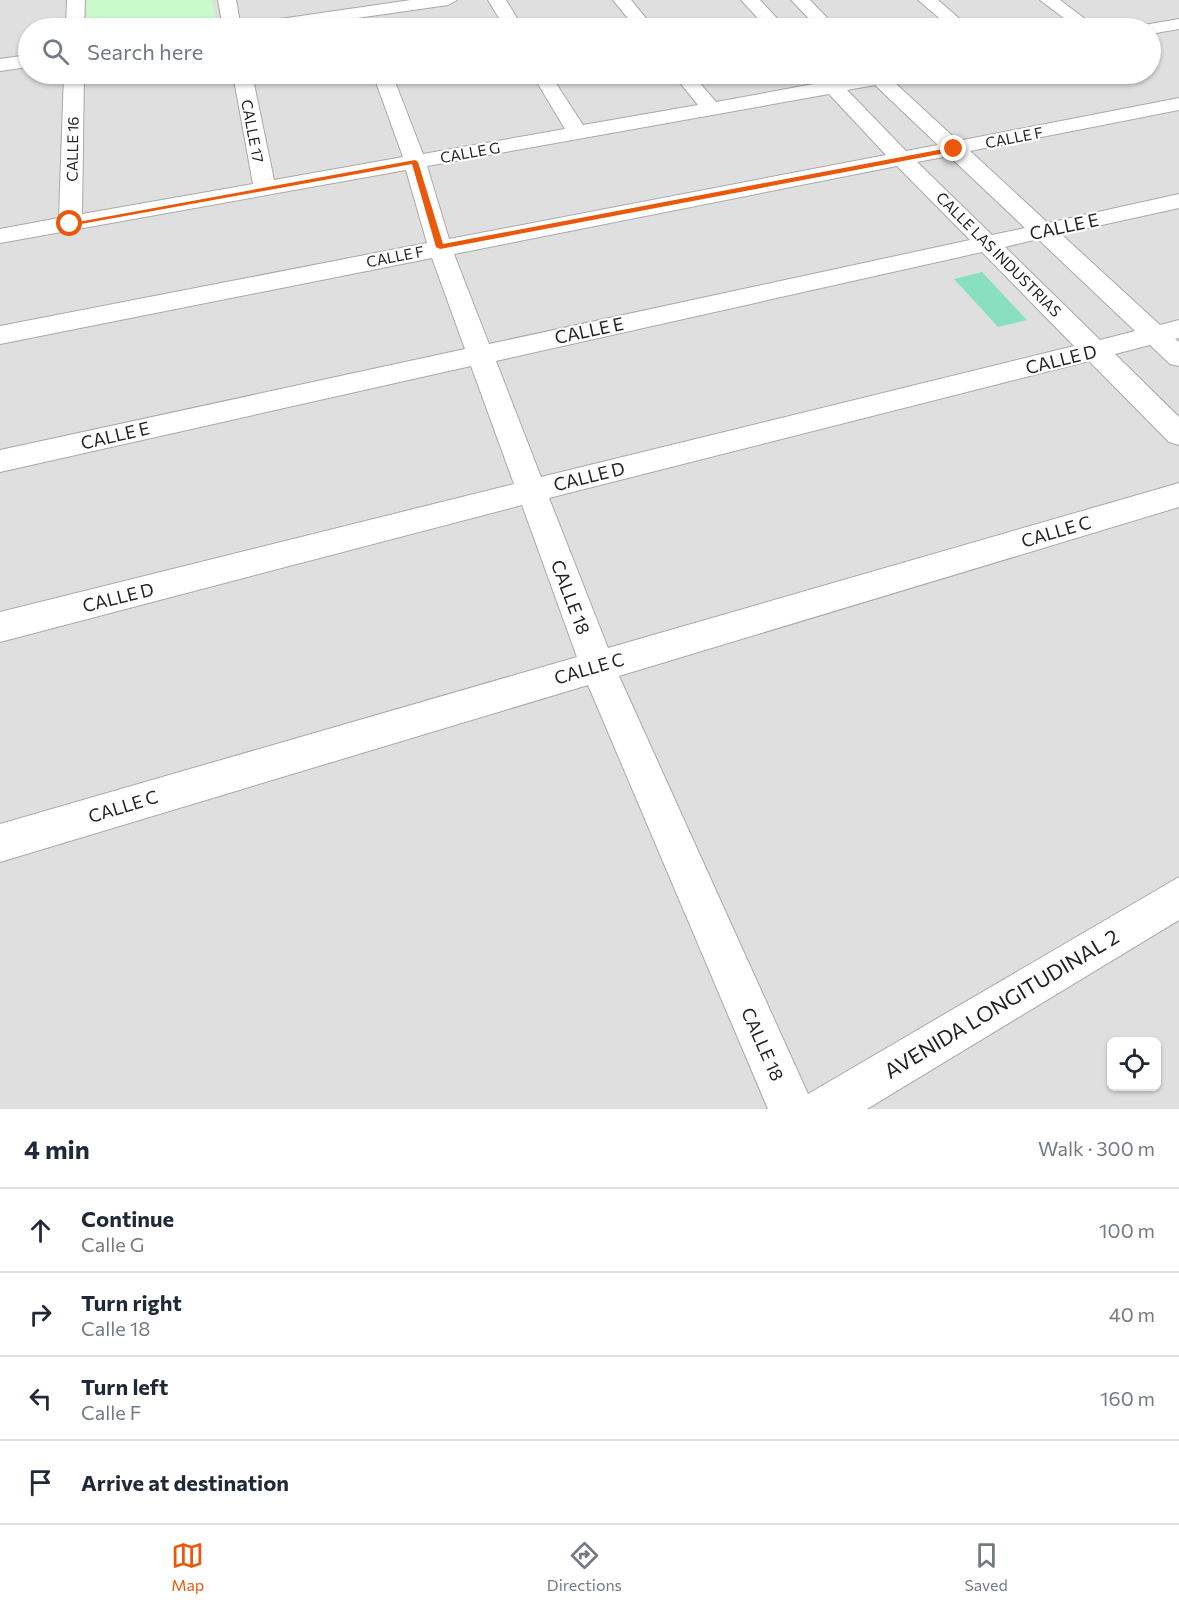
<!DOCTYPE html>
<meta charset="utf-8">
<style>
:root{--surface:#fff;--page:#f6f6f7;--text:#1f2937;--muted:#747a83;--line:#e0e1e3;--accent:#ea580c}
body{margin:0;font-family:Commissioner,sans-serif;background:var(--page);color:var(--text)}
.controls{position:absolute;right:18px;bottom:18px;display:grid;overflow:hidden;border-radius:9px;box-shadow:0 2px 4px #0004}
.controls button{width:54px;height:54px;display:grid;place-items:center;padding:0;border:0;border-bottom:2px solid var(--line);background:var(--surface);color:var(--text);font:30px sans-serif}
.stop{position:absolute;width:18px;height:18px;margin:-14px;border:4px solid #ea580c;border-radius:50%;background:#fff}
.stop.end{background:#ea580c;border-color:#fff;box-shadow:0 2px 6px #0008}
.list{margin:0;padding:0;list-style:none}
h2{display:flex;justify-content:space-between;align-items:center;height:78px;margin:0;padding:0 24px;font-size:26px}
h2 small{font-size:20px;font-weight:400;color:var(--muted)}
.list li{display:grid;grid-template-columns:39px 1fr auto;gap:18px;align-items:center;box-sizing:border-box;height:84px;padding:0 24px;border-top:2px solid var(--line)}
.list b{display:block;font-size:22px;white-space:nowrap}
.list p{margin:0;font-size:20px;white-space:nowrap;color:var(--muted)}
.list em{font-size:20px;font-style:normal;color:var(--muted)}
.icon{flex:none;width:33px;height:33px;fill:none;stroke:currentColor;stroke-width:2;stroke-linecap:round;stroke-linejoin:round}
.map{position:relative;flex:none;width:1179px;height:1109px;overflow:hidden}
.search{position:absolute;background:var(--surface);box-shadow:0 2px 4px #0004;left:18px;right:18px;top:18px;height:66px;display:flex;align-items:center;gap:15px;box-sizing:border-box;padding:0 21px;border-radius:33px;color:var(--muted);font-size:22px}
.sheet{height:414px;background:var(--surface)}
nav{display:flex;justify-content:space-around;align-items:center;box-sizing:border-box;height:84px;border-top:2px solid var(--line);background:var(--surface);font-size:16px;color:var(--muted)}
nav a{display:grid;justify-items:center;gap:3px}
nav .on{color:var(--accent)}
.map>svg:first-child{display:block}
</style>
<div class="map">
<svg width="1179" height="1109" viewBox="0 0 1179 1109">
<rect width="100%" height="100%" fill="#f2efe9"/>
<!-- residential -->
<path fill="#e0dfdf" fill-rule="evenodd" d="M0,0H1179V1109H0ZM28,28H1150V74H28ZM1112,1042H1156V1086H1112Z"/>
<!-- park -->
<path fill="#c8facc" d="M87,0H212L217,26L199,28H87Z"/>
<!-- pitch -->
<path fill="#88e0be" d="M982,272L1027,320L998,327L954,279Z"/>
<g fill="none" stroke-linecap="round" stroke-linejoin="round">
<defs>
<path id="street" d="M67,0H85L84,28H66Z
M218,0H236L241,28H223Z
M411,0H457L448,5L287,28H244L253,23Z
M488,0H506L523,28H505Z
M613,0H631L654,28H636Z
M741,0H760L786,28H767Z
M791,0H810L837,28H818Z
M918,0H938L970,28H951Z
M1040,0H1060L1097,28H1077Z
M1179,19V29L1150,34V28H1141L1144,25Z
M28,55V67L0,71V59Z
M64,74H84L82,214L253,184L233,74H252L274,180L403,157L373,74H392L423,154L565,129L532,74H550L583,125L698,105L673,74H692L716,102L819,83L812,74H831L838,80L865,74H914L912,78L894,82L958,141L1179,98V110L970,151L1048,223L1179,194V208L1061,234L1160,325L1179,320V338L1175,339L1179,342V366L1170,364L1150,345L1115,354L1179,417V445L1169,442L1089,361L549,498L608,648L1179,483V507L619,676L808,1094L1179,877V920L867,1109H768L588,685L0,862V824L577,657L522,505L0,642V612L514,484L471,366L0,472V450L465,349L432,258L0,344V326L427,243L406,170L0,243V229L59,218ZM875,85L938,145L906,151L847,90ZM829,94L886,155L449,239L427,166ZM949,156L1025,228L992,235L917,162ZM897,166L970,240L489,344L454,254ZM1038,239L1135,331L1100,340L1005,247ZM982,252L1074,346L541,477L496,361Z"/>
</defs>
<!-- street casing -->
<use href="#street" stroke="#a9a9a9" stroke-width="2"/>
<!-- street -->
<use href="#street" fill="#fff" fill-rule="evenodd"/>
</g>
<!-- route -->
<path fill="#ea580c" d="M954,147L956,151L440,249L436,247L412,164L70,226L67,224L415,160L418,162L443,244Z"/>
<g text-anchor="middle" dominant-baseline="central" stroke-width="4.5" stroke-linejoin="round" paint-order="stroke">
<!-- far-street labels -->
<g font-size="15" fill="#222" stroke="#fff">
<text transform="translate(253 131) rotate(79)">CALLE 17</text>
<text transform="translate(1014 137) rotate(-11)">CALLE F</text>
<text transform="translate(72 149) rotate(-89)">CALLE 16</text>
<text transform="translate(470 152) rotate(-10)">CALLE G</text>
<text transform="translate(999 254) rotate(45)">CALLE LAS INDUSTRIAS</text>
<text transform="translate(395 256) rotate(-11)">CALLE F</text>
</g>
<!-- street labels -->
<g font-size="18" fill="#222" stroke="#fff">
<text transform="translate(1064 226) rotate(-12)">CALLE E</text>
<text transform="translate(589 330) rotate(-12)">CALLE E</text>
<text transform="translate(1061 359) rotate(-14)">CALLE D</text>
<text transform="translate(115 435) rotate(-13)">CALLE E</text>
<text transform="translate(589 476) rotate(-14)">CALLE D</text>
<text transform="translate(1056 531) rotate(-16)">CALLE C</text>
<text transform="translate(118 597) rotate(-14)">CALLE D</text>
<text transform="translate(571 597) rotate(69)">CALLE 18</text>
<text transform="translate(589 668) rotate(-16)">CALLE C</text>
<text transform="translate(123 806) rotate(-17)">CALLE C</text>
<text transform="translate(763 1044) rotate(66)">CALLE 18</text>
</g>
<!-- near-street labels -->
<g font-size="21" fill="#222" stroke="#fff">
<text transform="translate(1001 1003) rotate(-31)">AVENIDA LONGITUDINAL 2</text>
</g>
</g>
</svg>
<div class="controls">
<button><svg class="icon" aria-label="locate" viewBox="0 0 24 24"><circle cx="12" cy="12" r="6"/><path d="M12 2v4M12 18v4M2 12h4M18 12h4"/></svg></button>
</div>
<div class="stop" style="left:70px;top:224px"></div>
<div class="stop end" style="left:954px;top:149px"></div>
<div class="search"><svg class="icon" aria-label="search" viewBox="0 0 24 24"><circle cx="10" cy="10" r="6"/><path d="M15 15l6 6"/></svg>Search here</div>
</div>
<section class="sheet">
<h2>4 min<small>Walk · 300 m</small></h2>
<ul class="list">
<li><svg class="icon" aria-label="ahead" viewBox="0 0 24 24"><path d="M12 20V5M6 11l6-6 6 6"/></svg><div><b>Continue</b><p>Calle G</p></div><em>100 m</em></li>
<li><svg class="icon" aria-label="right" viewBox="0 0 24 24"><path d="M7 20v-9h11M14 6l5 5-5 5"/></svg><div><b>Turn right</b><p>Calle 18</p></div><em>40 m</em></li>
<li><svg class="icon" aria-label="left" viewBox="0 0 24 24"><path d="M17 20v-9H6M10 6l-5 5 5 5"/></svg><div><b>Turn left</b><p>Calle F</p></div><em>160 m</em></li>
<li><svg class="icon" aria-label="arrive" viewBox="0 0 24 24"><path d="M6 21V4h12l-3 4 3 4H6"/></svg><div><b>Arrive at destination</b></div></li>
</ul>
</section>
<nav>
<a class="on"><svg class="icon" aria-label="map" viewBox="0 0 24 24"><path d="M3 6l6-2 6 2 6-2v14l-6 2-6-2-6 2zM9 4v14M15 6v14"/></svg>Map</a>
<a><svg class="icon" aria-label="directions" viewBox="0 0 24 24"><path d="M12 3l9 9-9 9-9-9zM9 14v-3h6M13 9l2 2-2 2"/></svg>Directions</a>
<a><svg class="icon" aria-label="saved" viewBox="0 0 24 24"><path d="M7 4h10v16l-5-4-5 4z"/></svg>Saved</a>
</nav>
